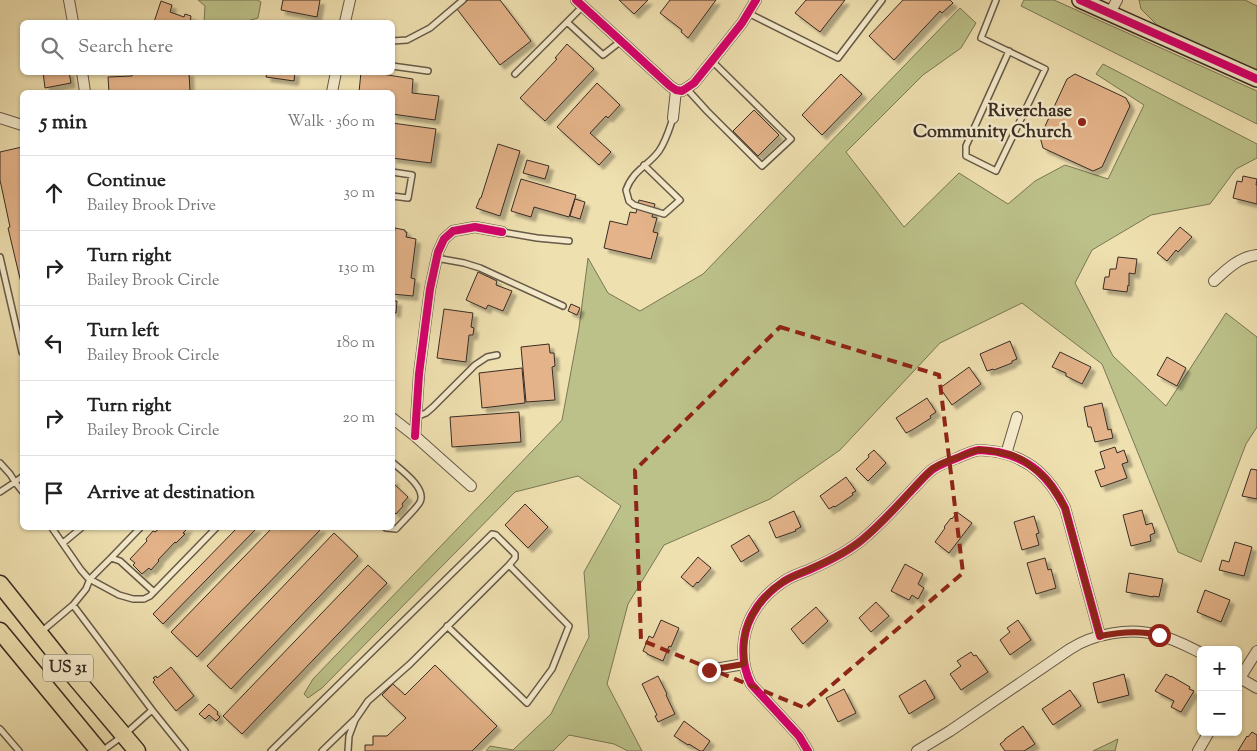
<!DOCTYPE html>
<meta charset="utf-8">
<style>
:root{--surface:#fff;--page:#f6f6f6;--text:#222;--muted:#767676;--line:#e0e0e0}
body{margin:0;font-family:"Sorts Mill Goudy",serif;background:var(--page);color:var(--text)}
.controls{position:absolute;right:15px;bottom:15px;display:grid;overflow:hidden;border-radius:8px;box-shadow:0 1px 4px #0004}
.controls button{width:45px;height:45px;display:grid;place-items:center;padding:0;border:0;border-bottom:1px solid var(--line);background:var(--surface);color:var(--text);font:25px sans-serif}
.stop{position:absolute;width:15px;height:15px;margin:-11px;border:4px solid #8f2418;border-radius:50%;background:#fff}
.stop.end{background:#8f2418;border-color:#fff;box-shadow:0 1px 5px #0008}
.list{margin:0;padding:0;list-style:none}
h2{display:flex;justify-content:space-between;align-items:center;height:65px;margin:0;padding:0 20px;font-size:21px}
h2 small{font-size:16px;font-weight:400;color:var(--muted)}
.list li{display:grid;grid-template-columns:32px 1fr auto;gap:15px;align-items:center;box-sizing:border-box;height:75px;padding:0 20px;border-top:1px solid var(--line)}
.list b{display:block;font-size:19px;white-space:nowrap}
.list p{margin:0;font-size:16px;white-space:nowrap;color:var(--muted)}
.list em{font-size:16px;font-style:normal;color:var(--muted)}
.icon{flex:none;width:28px;height:28px;fill:none;stroke:currentColor;stroke-width:2;stroke-linecap:round;stroke-linejoin:round}
.map{position:relative;flex:none;width:1257px;height:751px;overflow:hidden}
.search{position:absolute;background:var(--surface);box-shadow:0 1px 4px #0004;left:20px;top:20px;width:375px;height:55px;display:flex;align-items:center;gap:12px;box-sizing:border-box;padding:0 18px;border-radius:8px;color:var(--muted);font-size:19px}
.panel{position:absolute;background:var(--surface);box-shadow:0 1px 4px #0004;left:20px;top:90px;width:375px;height:440px;border-radius:8px}
.map>svg:first-child{display:block}
</style>
<div class="map">
<svg width="1257" height="751" viewBox="0 0 1257 751">
<defs>
<filter id="shadow"><feDropShadow dx="4.5" dy="4.5" stdDeviation="1" flood-color="#0004"/></filter>
</defs>
<rect width="100%" height="100%" fill="#efe0b0"/>
<filter id="stains"><feTurbulence type="fractalNoise" baseFrequency=".004" numOctaves="4"/><feColorMatrix values="0 0 0 0 .2 0 0 0 0 .09 0 0 0 0 .02 0 0 0 .5 -.17"/></filter>
<radialGradient id="worn" r=".72"><stop offset=".6" stop-color="#630" stop-opacity="0"/><stop offset="1" stop-color="#630" stop-opacity=".3"/></radialGradient>
<!-- green -->
<path fill="#bcc189" stroke="#7a7757" d="M198,0H258L261,2L258,18L244,22H204L205,6Z
M1024,0H1054L1257,91V124L1021,6Z
M1139,0H1245L1257,6V70L1157,25L1141,9Z
M960,8L976,23L961,48L923,75L846,152L904,227L959,173L1008,204L1035,181L1065,165L1108,179L1144,105L1096,74L1103,64L1257,144V158L1236,169L1210,204L1151,215L1092,250L1075,283L1113,356L1166,406L1226,313L1257,337V427L1246,444L1201,562L1178,552L1102,364L1022,303L940,343L840,450L770,499L664,545L628,604L607,684L642,751H628L614,744L569,735L553,751H486L490,746L513,750L551,714L589,637L584,572L621,506L578,476L515,492L322,688L308,698L304,694L313,679L562,420L579,328L588,258L608,293L640,311L703,274Z
M1118,739L1115,751H1093Z"/>
<!-- building -->
<path fill="#e4b389" stroke="#382d25" filter="url(#shadow)" d="M283,0H320L317,17L281,10Z
M468,0H500L531,41L500,65L457,9Z
M619,0H648L634,14Z
M670,0H716L688,38L681,32L682,30L660,13Z
M806,0H845L820,32L795,13Z
M903,0H950L953,3L942,13L940,11L894,60L869,36Z
M161,1L172,5L170,12L184,17L185,14L191,16L190,22H154Z
M567,44L594,69L545,121L520,98L557,59L555,58Z
M43,72H69L71,83L45,88Z
M132,72H189L190,92H109L108,77L132,76Z
M267,72H295L294,81L266,77Z
M361,72H369L413,79L412,93L439,96L435,120L392,114V92H359Z
M841,74L862,94L822,135L802,115Z
M1075,74L1126,98L1130,106L1102,167L1093,171L1043,148L1040,137L1067,79Z
M597,83L620,105L608,118L606,116L590,133L611,152L599,165L557,127Z
M754,110L779,135L758,156L733,131Z
M392,123L436,129L431,163L392,158Z
M498,144L520,151L500,216L476,208L480,198H481Z
M22,147V287L8,228L10,227L0,180V152Z
M527,160L549,166L545,179L523,173Z
M1243,176L1257,179L1256,185H1257V204L1233,198L1237,181L1242,182Z
M521,179L576,195L569,217L534,207L531,217L511,211Z
M575,199L585,202L580,219L570,216Z
M639,200L655,204L652,217L657,218L653,232L658,233L651,259L604,248L610,221L627,225L630,212L636,213Z
M1180,227L1192,237L1178,252L1176,250L1167,261L1157,253Z
M395,228L405,230V232H407L406,237L416,239L411,278L415,279L413,296L392,294V236H394Z
M1118,257L1137,259L1135,274L1129,273V286L1128,285L1127,292L1103,289L1105,277H1109L1110,269H1116Z
M478,272L497,281L496,285L512,291L503,311L488,305L486,309L466,300Z
M392,301H397L396,313L392,312Z
M571,304L580,308L577,315L568,311Z
M444,309L473,313L471,327L474,328L473,335H469L466,362L437,358Z
M1010,341L1017,359L1012,361V363L994,370L993,369L987,371L980,354Z
M549,344L550,353H554L555,366L552,367L555,400L526,402L521,347Z
M1060,352L1091,367L1082,384L1066,376V373L1052,367Z
M1167,357L1186,368L1177,386L1157,375Z
M969,367L981,384L952,405L940,388Z
M522,368L525,403L482,408L479,373Z
M927,398L936,412L930,416L931,418L912,430L906,433L896,418Z
M1102,403L1108,430L1111,429L1113,438L1095,442L1091,427H1088L1084,407Z
M519,412L521,442L452,447L450,417Z
M1115,447L1117,453L1124,450L1128,462L1122,464L1127,478L1101,487L1095,471L1105,468L1100,452Z
M874,450L886,463L868,481L856,469L869,457L868,455Z
M1251,469L1257,470V499L1242,496Z
M846,477L856,491L852,493L853,495L835,507L834,506L829,509L820,496Z
M392,479L395,481L393,483L408,497L402,504L403,506L396,514L392,510Z
M525,504L548,527L528,548L505,525Z
M1142,510L1146,525L1152,523L1155,533L1150,535L1151,541L1131,546L1123,515Z
M794,511L801,527L795,530L796,531L776,538L769,522Z
M957,512L972,523L949,553L935,542L945,528L944,527L951,518L952,519Z
M1034,516L1039,533L1036,534L1039,545L1022,550L1014,522Z
M160,528H188L183,533L185,534L176,543L175,542L158,560L159,561L151,570L149,568L142,574L133,565L135,563L130,559L147,541L146,539L153,531L155,532Z
M237,528H257L163,624L153,614Z
M272,528H322L197,657L171,632Z
M334,533L358,556L231,689L207,666Z
M749,535L759,551L741,562L731,546Z
M1235,542L1252,547L1244,576L1219,570L1222,560L1229,562Z
M698,557L711,568L698,583L697,582L693,587L681,577Z
M1045,558L1048,570L1051,569L1056,588L1036,594L1027,563Z
M905,564L923,574L918,584L924,588L918,599L912,595L909,600L891,591Z
M368,565L387,583L242,734L223,716Z
M1129,573L1163,579L1159,597L1153,596V597L1126,592Z
M1205,590L1230,600L1221,622L1197,612Z
M876,602L889,616L871,632L859,618Z
M816,607L828,621L803,644L791,629Z
M661,620L679,628L671,647L669,646L663,661L647,654V653L643,651L649,636L653,638Z
M1018,620L1031,640L1010,655L1000,640L1010,632L1007,628Z
M971,652L974,656L976,655L988,672L961,690L950,674L961,666L957,661Z
M435,665L497,726L472,751H365V745H373V736H387L406,718L382,695L393,684L405,695Z
M171,667L194,696L176,711L153,682L155,680L153,678L156,676L157,678Z
M1124,674L1129,695L1098,703L1093,683Z
M1166,674L1171,677V676L1190,687L1189,689L1194,691L1181,712L1171,707L1174,701L1155,691Z
M658,676L667,694L666,695L675,714L658,722L655,716L657,715L642,684Z
M925,680L935,698L909,714L899,696Z
M844,689L856,713L838,722L826,698Z
M1070,690L1081,706L1053,725L1042,709Z
M209,704L218,712L217,714L220,717L216,721L209,715L205,719L199,714Z
M684,721L710,741L703,751H700L689,744L688,745L674,736Z
M1023,726L1035,744L1024,751H1005L1000,744L1005,740V739Z
M1252,732L1257,735V751H1238L1247,736L1248,737Z"/>
<g fill="none" stroke-linecap="round" stroke-linejoin="round">
<defs>
<path id="lane" d="M996,0L981,38L1045,69L996,171L966,156V146L1009,51
M748,13L838,58L882,0
M567,22L603,55L621,41
M392,41L407,40L430,28L463,0
M392,66L428,71
M515,74L583,6
M687,89L707,111L762,166L791,139L712,61
M644,165L680,200L664,214L634,205L629,201L626,190C633,170 648,166 659,151C666,141 669,130 673,118
M392,172L412,175L408,198L392,196
M502,232L537,238L569,241
M0,257L22,352
M436,258L464,263L480,268L563,306
M416,417L426,413L433,407L475,365L487,357L497,355
M0,463L10,474L15,482L22,477
M0,492L15,482L22,491
M52,528L81,570L88,578L95,582L119,595L133,599H144L150,596L216,528
M386,528L396,529C402,522 417,508 420,502C427,488 401,470 392,462
M63,543L81,528
M111,558L140,528
M73,605L86,589L90,579L111,558L120,561L154,592
M447,626L527,703L552,669L569,626L509,565
M41,632L73,605L152,710
M0,729L19,751
M102,751L124,735L152,710L185,751
M271,751L492,534L496,535L515,554V558L509,565L410,664L368,701L355,720L349,736L348,751
M322,751L354,720"/>
<path id="street" d="M69,0L73,22
M576,0L621,41L670,86L676,90L682,91L694,83L715,57L742,23L756,0
M1110,13L1117,0
M345,22L350,0
M82,72L85,92
M332,92L336,72
M0,118L22,125
M673,118L676,90
M1214,281C1227,269 1239,257 1257,255
M392,418L415,436L471,486
M415,436L419,374L430,289L438,252L444,239L453,231L475,227L502,232
M1006,454L1017,417
M709,670L744,664
M1238,677L1257,688
M1238,681L1257,651
M808,751L799,736L751,684C744,670 742,656 744,640C747,616 763,595 783,582C791,576 802,573 811,569C829,561 848,552 863,539C881,524 896,507 912,490C919,483 925,475 933,469C941,464 949,461 957,458C964,455 972,451 979,450C985,450 991,451 998,452C1031,459 1050,478 1065,508L1100,636
M917,751L950,731L1070,649C1093,634 1130,627 1157,635C1173,638 1187,646 1201,653
M1198,751L1209,732"/>
<path id="secondary" d="M1080,0L1257,79"/>
<path id="primary" d="M0,584L67,668L137,751
M0,631L99,751"/>
</defs>
<!-- lane casing -->
<use href="#lane" stroke="#665a48" stroke-width="8"/>
<!-- street casing -->
<use href="#street" stroke="#665a48" stroke-width="12"/>
<!-- secondary casing -->
<use href="#secondary" stroke="#382d25" stroke-width="18"/>
<!-- primary casing -->
<use href="#primary" stroke="#382d25" stroke-width="19"/>
<!-- lane -->
<use href="#lane" stroke="#f5ebcc" stroke-width="5"/>
<!-- street -->
<use href="#street" stroke="#f5ebcc" stroke-width="10"/>
<!-- secondary -->
<use href="#secondary" stroke="#f5ebcc" stroke-width="15"/>
<!-- primary -->
<use href="#primary" stroke="#efe0b0" stroke-width="16"/>
<defs>
<path id="cycleway" d="M576,0L621,41L670,86L676,90L682,91L694,83L715,57L742,23L756,0
M1080,0L1257,79
M415,436L419,374L430,289L438,252L444,239L453,231L475,227L502,232
M808,751L799,736L751,684C744,670 742,656 744,640C747,616 763,595 783,582C791,576 802,573 811,569C829,561 848,552 863,539C881,524 896,507 912,490C919,483 925,475 933,469C941,464 949,461 957,458C964,455 972,451 979,450C985,450 991,451 998,452C1031,459 1050,478 1065,508L1100,636"/>
</defs>
<!-- cycleway casing -->
<use href="#cycleway" stroke="#f5ebcc" stroke-width="11"/>
<!-- cycleway -->
<use href="#cycleway" stroke="#d6006c" stroke-width="8"/>
</g>
<g fill="none" stroke-linecap="round" stroke-linejoin="round">
<!-- route -->
<path stroke="#8f2418" stroke-width="6" d="M709,670L744,664C744,652 743,641 746,630C752,610 768,590 786,580C812,567 840,558 863,539C888,519 908,492 932,469L940,464L977,450H987L1012,455L1023,460L1042,475L1049,482L1060,499L1065,508L1100,636C1119,632 1139,630 1159,635"/>
</g>
<!-- marked area -->
<path fill="none" stroke="#8f2418" stroke-width="4" stroke-dasharray="10 6" stroke-linejoin="round" d="M780,327L939,375L963,573L805,708L641,640L635,470Z"/>
<!-- markers -->
<circle fill="#8f2418" stroke="#f5ebcc" stroke-width="2" cx="1082" cy="122" r="5"/>
<g text-anchor="middle" dominant-baseline="central" stroke-width="5" stroke-linejoin="round" paint-order="stroke">
<!-- shield labels -->
<rect fill="#f5ebcc" stroke="#716657" stroke-width="1" x="43" y="654.5" width="50" height="27" rx="4"/>
<g font-size="16" font-weight="bold" fill="#382d25">
<text x="68" y="668">US 31</text>
</g>
<!-- poi labels -->
<g font-size="18" font-weight="bold" fill="#382d25" stroke="#f5ebcc" text-anchor="end">
<text x="1072" y="112">Riverchase<tspan x="1072" dy="21">Community Church</tspan></text>
</g>
</g>
<rect width="100%" height="100%" filter="url(#stains)"/>
<rect width="100%" height="100%" fill="url(#worn)"/>
</svg>
<div class="controls">
<button>+</button>
<button>−</button>
</div>
<div class="stop" style="left:1159px;top:635px"></div>
<div class="stop end" style="left:709px;top:670px"></div>
<div class="search"><svg class="icon" aria-label="search" viewBox="0 0 24 24"><circle cx="10" cy="10" r="6"/><path d="M15 15l6 6"/></svg>Search here</div>
<section class="panel">
<h2>5 min<small>Walk · 360 m</small></h2>
<ul class="list">
<li><svg class="icon" aria-label="ahead" viewBox="0 0 24 24"><path d="M12 20V5M6 11l6-6 6 6"/></svg><div><b>Continue</b><p>Bailey Brook Drive</p></div><em>30 m</em></li>
<li><svg class="icon" aria-label="right" viewBox="0 0 24 24"><path d="M7 20v-9h11M14 6l5 5-5 5"/></svg><div><b>Turn right</b><p>Bailey Brook Circle</p></div><em>130 m</em></li>
<li><svg class="icon" aria-label="left" viewBox="0 0 24 24"><path d="M17 20v-9H6M10 6l-5 5 5 5"/></svg><div><b>Turn left</b><p>Bailey Brook Circle</p></div><em>180 m</em></li>
<li><svg class="icon" aria-label="right" viewBox="0 0 24 24"><path d="M7 20v-9h11M14 6l5 5-5 5"/></svg><div><b>Turn right</b><p>Bailey Brook Circle</p></div><em>20 m</em></li>
<li><svg class="icon" aria-label="arrive" viewBox="0 0 24 24"><path d="M6 21V4h12l-3 4 3 4H6"/></svg><div><b>Arrive at destination</b></div></li>
</ul>
</section>
</div>
